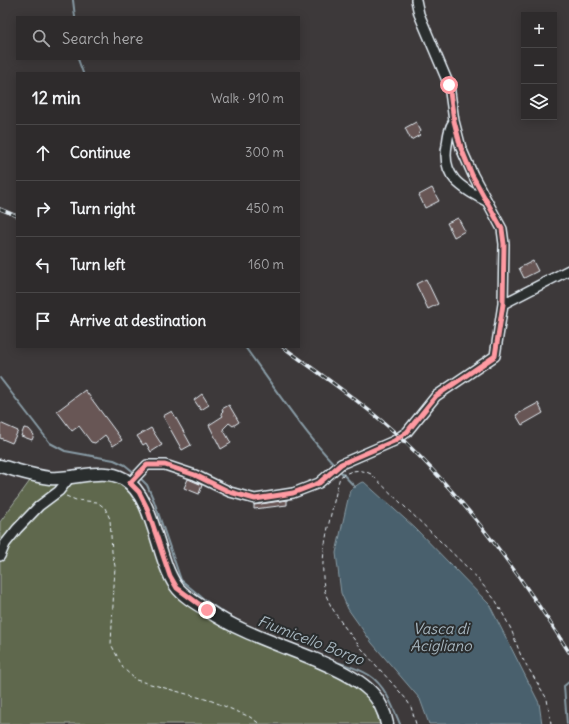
<!DOCTYPE html>
<meta charset="utf-8">
<style>
:root{--surface:#2e2b2c;--page:#3a3738;--text:#f1f3f6;--muted:#a7a7a9;--line:#494748}
body{margin:0;font-family:Delius,sans-serif;background:var(--page);color:var(--text)}
.controls{position:absolute;right:12px;top:12px;display:grid;overflow:hidden;border-radius:0px;box-shadow:0 2px 10px #0003}
.controls button{width:36px;height:36px;display:grid;place-items:center;padding:0;border:0;border-bottom:1px solid var(--line);background:var(--surface);color:var(--text);font:20px sans-serif}
.stop{position:absolute;width:12px;height:12px;margin:-9px;border:3px solid #ff9aa2;border-radius:50%;background:#fff}
.stop.end{background:#ff9aa2;border-color:#fff;box-shadow:0 1px 4px #0008}
.list{margin:0;padding:0;list-style:none}
h2{display:flex;justify-content:space-between;align-items:center;height:52px;margin:0;padding:0 16px;font-size:17px}
h2 small{font-size:13px;font-weight:400;color:var(--muted)}
.list li{display:grid;grid-template-columns:26px 1fr auto;gap:12px;align-items:center;box-sizing:border-box;height:56px;padding:0 16px;border-top:1px solid var(--line)}
.list b{display:block;font-size:15px;white-space:nowrap}
.list em{font-size:13px;font-style:normal;color:var(--muted)}
.icon{flex:none;width:22px;height:22px;fill:none;stroke:currentColor;stroke-width:2;stroke-linecap:round;stroke-linejoin:round}
.map{position:relative;flex:none;width:569px;height:724px;overflow:hidden}
.search{position:absolute;background:var(--surface);box-shadow:0 2px 10px #0003;left:16px;top:16px;width:284px;height:44px;display:flex;align-items:center;gap:10px;box-sizing:border-box;padding:0 14px;border-radius:0px;color:var(--muted);font-size:15px}
.panel{position:absolute;background:var(--surface);box-shadow:0 2px 10px #0003;left:16px;top:72px;width:284px;height:276px;border-radius:0px}
.map>svg:first-child{display:block}
</style>
<div class="map">
<svg width="569" height="724" viewBox="0 0 569 724">
<rect width="100%" height="100%" fill="#3d393a"/>
<filter id="ink" filterUnits="userSpaceOnUse"><feTurbulence type="fractalNoise" baseFrequency=".025" numOctaves="2"/><feDisplacementMap in="SourceGraphic" scale="8" xChannelSelector="R" yChannelSelector="G"/><feConvolveMatrix kernelMatrix="1 2 1 2 8 2 1 2 1" color-interpolation-filters="sRGB"/></filter>
<g filter="url(#ink)">
<!-- green -->
<path fill="#5e674d" stroke="#a3aca2" d="M70,476L119,478L133,490L176,584L209,609L340,670L370,694L380,724H0V522L32,478L61,486Z"/>
<!-- water -->
<path fill="#48616d" stroke="#889ba5" d="M364,482L415,528L489,604L539,703L542,724H429L420,699L372,643L348,609L341,593L336,553L350,490L360,483Z"/>
<g fill="none" stroke-linecap="round" stroke-linejoin="round">
<!-- stream -->
<path stroke="#889ba5" stroke-width="2" d="M73,0L75,17
M78,59L83,73
M245,347C274,387 301,429 335,465
M0,378L50,443L65,451L114,460L125,465L136,474
M339,470L355,487
M139,477L147,485L154,501L181,580L205,600L233,619
M331,660C342,664 358,668 369,675C385,685 393,707 400,724
M567,724L564,686L569,682"/>
</g>
<!-- building -->
<path fill="#685655" stroke="#e8f1f8" d="M416,122L421,131L418,133L420,135L411,140L405,128Z
M432,188L439,201L425,208L419,195Z
M458,218L465,231L454,237L447,223Z
M533,261L538,271L524,278L519,268Z
M426,279L438,304L428,309L416,284Z
M85,390L122,440L113,446L105,435L95,443L91,442L79,426L72,431L57,411Z
M202,394L209,405L201,410L194,400Z
M538,403L543,413L522,425L516,415Z
M229,405L239,422L233,426L229,423L223,429L231,443L221,449L209,425L223,416L221,413L223,411L222,409Z
M172,411L191,445L182,450L163,416Z
M0,423L18,431L12,443L0,438Z
M24,428L29,429L34,435L32,440L21,436Z
M151,428L162,445L151,452L146,443L143,445L137,436Z
M188,479L202,485L199,494L184,488Z
M287,500V505L254,509V505Z"/>
<g fill="none" stroke-linecap="round" stroke-linejoin="round">
<defs>
<path id="minor" d="M454,121C449,128 448,136 447,145C441,177 462,188 486,201
M503,304L569,270
M130,483L147,465H165L195,475L230,492L255,499L293,493L319,483L341,464L394,441L407,432L436,396L495,356L503,304L504,244L502,229L473,175L461,148L454,121L449,85L419,14L416,0
M0,556L5,544L17,529L39,506L59,491L70,477"/>
<path id="major" d="M0,466C16,470 34,476 50,478C74,480 103,467 124,479C155,498 156,557 176,586C183,596 197,604 207,610C239,632 278,644 314,659C332,667 354,676 369,690C378,698 385,712 387,724"/>
</defs>
<!-- minor casing -->
<use href="#minor" stroke="#e8f1f8" stroke-width="12"/>
<!-- major casing -->
<use href="#major" stroke="#e8f1f8" stroke-width="15"/>
<!-- path -->
<path stroke="#e8f1f8" stroke-width="1" stroke-dasharray="4 3" stroke-linecap="butt" d="M66,496L76,500L97,502L105,508L110,519L112,552L115,566L111,644L123,668L136,680L212,701L250,717L260,724
M416,724L411,707L406,699C385,674 328,617 324,587C319,553 331,517 338,484L340,477C351,470 359,468 371,474L473,573L496,601L511,629L521,656L547,699L551,724"/>
<!-- minor -->
<use href="#minor" stroke="#2a2d2e" stroke-width="9"/>
<!-- major -->
<use href="#major" stroke="#2a2d2e" stroke-width="12"/>
<defs>
<path id="rail" d="M0,209L17,216
M283,347C324,377 366,405 403,440C468,502 521,576 569,652"/>
</defs>
<!-- rail casing -->
<use href="#rail" stroke="#e8f1f8" stroke-width="3.5"/>
<!-- rail -->
<use href="#rail" stroke="#2a2d2e" stroke-width="2" stroke-dasharray="6" stroke-linecap="butt"/>
</g>
</g>
<g fill="none" stroke-linecap="round" stroke-linejoin="round" filter="url(#ink)">
<!-- route -->
<path stroke="#ff9aa2" stroke-width="5" d="M207,610L177,588L170,576L147,508L139,492L130,483L147,465H165L195,475L230,492L255,499L293,493L319,483L341,464L394,441L407,432L436,396L495,356L503,304L504,244L502,229L472,175L461,148L454,121L449,85"/>
</g>
<g text-anchor="middle" dominant-baseline="central" stroke-width="4" stroke-linejoin="round" paint-order="stroke">
<!-- water labels -->
<g font-size="15" font-style="italic" fill="#a8b7c0" stroke="#2a2d2e">
<text x="441" y="628">Vasca di<tspan x="441" dy="17">Acigliano</tspan></text>
<text transform="translate(311 640) rotate(21)">Fiumicello Borgo</text>
</g>
</g>
</svg>
<div class="controls">
<button>+</button>
<button>−</button>
<button><svg class="icon" aria-label="layers" viewBox="0 0 24 24"><path d="M12 4l9 5-9 5-9-5zM3 14l9 5 9-5"/></svg></button>
</div>
<div class="stop" style="left:449px;top:85px"></div>
<div class="stop end" style="left:207px;top:610px"></div>
<div class="search"><svg class="icon" aria-label="search" viewBox="0 0 24 24"><circle cx="10" cy="10" r="6"/><path d="M15 15l6 6"/></svg>Search here</div>
<section class="panel">
<h2>12 min<small>Walk · 910 m</small></h2>
<ul class="list">
<li><svg class="icon" aria-label="ahead" viewBox="0 0 24 24"><path d="M12 20V5M6 11l6-6 6 6"/></svg><div><b>Continue</b></div><em>300 m</em></li>
<li><svg class="icon" aria-label="right" viewBox="0 0 24 24"><path d="M7 20v-9h11M14 6l5 5-5 5"/></svg><div><b>Turn right</b></div><em>450 m</em></li>
<li><svg class="icon" aria-label="left" viewBox="0 0 24 24"><path d="M17 20v-9H6M10 6l-5 5 5 5"/></svg><div><b>Turn left</b></div><em>160 m</em></li>
<li><svg class="icon" aria-label="arrive" viewBox="0 0 24 24"><path d="M6 21V4h12l-3 4 3 4H6"/></svg><div><b>Arrive at destination</b></div></li>
</ul>
</section>
</div>
